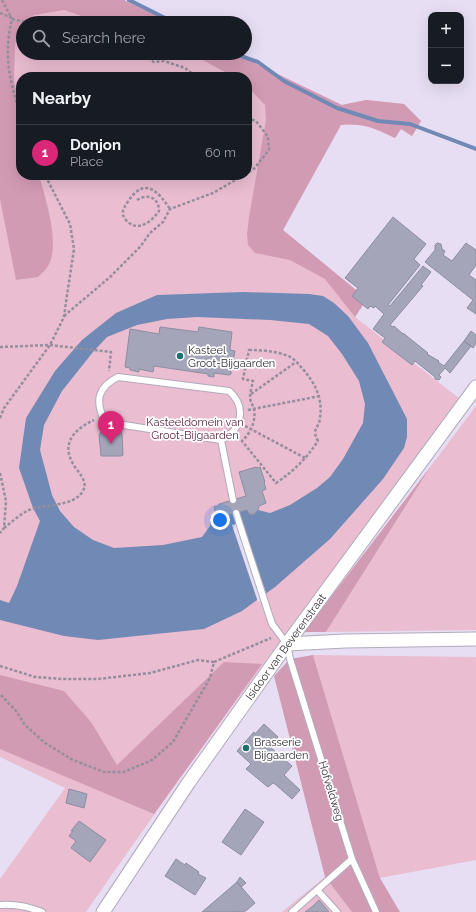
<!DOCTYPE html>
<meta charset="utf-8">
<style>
:root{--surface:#171b24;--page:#20242c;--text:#f1f3f6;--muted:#9ea1a6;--line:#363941;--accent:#db2777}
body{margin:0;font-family:Raleway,sans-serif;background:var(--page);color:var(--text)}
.controls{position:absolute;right:12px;top:12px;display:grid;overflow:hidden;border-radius:8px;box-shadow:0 4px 16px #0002}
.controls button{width:36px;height:36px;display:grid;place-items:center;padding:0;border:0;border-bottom:1px solid var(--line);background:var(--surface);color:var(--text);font:20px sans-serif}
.you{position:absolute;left:220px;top:520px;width:14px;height:14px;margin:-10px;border:3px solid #fff;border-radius:50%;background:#1a73e8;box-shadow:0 0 0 6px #1a73e833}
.badge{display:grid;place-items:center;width:26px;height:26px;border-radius:50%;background:var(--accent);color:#fff;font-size:13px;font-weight:700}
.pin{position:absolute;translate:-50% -33px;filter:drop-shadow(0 1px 2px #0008)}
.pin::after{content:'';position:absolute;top:21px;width:14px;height:12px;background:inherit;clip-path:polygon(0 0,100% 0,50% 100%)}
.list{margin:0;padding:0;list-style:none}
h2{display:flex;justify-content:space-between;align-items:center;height:52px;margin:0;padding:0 16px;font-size:17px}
h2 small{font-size:13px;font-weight:400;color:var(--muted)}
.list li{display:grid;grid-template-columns:26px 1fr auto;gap:12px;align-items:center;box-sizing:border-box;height:56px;padding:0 16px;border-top:1px solid var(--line)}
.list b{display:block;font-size:15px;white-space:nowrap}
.list p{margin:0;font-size:13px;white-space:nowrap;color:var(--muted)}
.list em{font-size:13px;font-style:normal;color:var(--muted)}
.icon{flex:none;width:22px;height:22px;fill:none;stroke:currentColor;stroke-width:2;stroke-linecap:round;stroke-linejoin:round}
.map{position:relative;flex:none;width:476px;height:912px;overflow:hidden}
.search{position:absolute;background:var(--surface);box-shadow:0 4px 16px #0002;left:16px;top:16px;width:236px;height:44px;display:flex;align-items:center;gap:10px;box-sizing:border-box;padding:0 14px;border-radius:22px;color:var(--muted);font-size:15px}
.panel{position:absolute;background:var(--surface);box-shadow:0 4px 16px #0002;left:16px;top:72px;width:236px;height:108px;border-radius:16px}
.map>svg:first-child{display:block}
</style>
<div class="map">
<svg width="476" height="912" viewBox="0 0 476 912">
<rect width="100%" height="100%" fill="#e7def3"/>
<!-- green -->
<path fill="#eabdd0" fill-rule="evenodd" d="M0,0H124L172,23H23V53H234L342,105L366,100L404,104L421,121L412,136L401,129L395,138C374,128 364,123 340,125L283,230L367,299L355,317L460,399C334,569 206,738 86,912H0V879L65,788L0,757ZM21,77H247V175H21Z
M476,406V630L326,632L431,466Z
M313,655L476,657V860L380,878Z
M325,877L352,912H282Z"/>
<!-- forest -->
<path fill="#d29bb4" d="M0,0H124L172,23H102L64,10L34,15L25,23H23L19,28L15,46L14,82L21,108V175H39C45,197 61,245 48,266C46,270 41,274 38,277L16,280L0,199Z
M190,53H234L342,105L366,100L404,104L421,121L412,136L401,129L395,138C374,128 364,123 341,125L283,230L367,299L355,317L325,279L290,260L255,253L248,245L247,234L249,217L266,120L265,105L247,86V77H234Z
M431,466L326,632H304Z
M313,655L380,878L400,912H352L325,877L274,676L290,659Z
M224,662L262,664L154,814L0,749V675L64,691L91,722L117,765Z"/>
<!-- water -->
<path fill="#7189b5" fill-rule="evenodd" d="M243,292L309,294L323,296L334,303L348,316L368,343L407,419V437L404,448L383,479L330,539L275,587L242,611L204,629L98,640L64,636L0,620V600L9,603L17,586L40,521L33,508L19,468L26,418L55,371L82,340L116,313L157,295ZM197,317L270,320L309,324L328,336L342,354L359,381L365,404L363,423L343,459L330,477L317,488L290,505L270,513L258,510C255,516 249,516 247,510L225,516V520L221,524L216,522L214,515L210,517V526L202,537L163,545L114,548L93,540L74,527L60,511L52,495L40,450L44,425L62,391L93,352L107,337L137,325L167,319Z"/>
<!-- pier -->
<path fill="#e7def3" d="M242,522L267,596L258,602L232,525Z"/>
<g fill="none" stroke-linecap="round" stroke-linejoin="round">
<!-- stream -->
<path stroke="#7189b5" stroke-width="4" d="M129,0L175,23
M233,53L258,62L284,81L337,108L378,121L410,124L476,149"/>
</g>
<!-- building -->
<path fill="#a4a5b9" stroke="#8c8da1" d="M393,217L426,244L414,259L420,265L388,305L390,306L423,266L431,272L421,285L423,286L390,325L393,327L394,326L403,334V333L428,353L427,354L439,361L438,362L444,366L464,341L471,346L450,373L445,368L439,375L441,377L439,380L435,379V377L415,361L412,365L382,342L385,338L373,329L384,314L375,306L374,308L370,306L368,309L352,296L358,288L345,278Z
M437,243L441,244L442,249L445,251L443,255L452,261L466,243L476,250V265L469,275L476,280V314L467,308L473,300L425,262L435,250V245Z
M160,327L198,332L199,327L232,332L230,350L235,351L233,361H229L228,368L231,371V374L229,375L214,373V377L208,376V374L154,366L153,372L139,369V372L130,370V368L125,367L130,329L159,334Z
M471,331L476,335V343L473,348L464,341Z
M101,432L103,433L121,432L122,434L123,455L121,456H101L99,435Z
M256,467V468L260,467L265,482L264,483L266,489L262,491L266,503L259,506L258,510L254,514H249L247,510L225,516V520L222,523L219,524L216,522L214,515L216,514L214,507L219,506V504L246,496L239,472Z
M264,724L278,737L269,746L292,766L284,775L300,790L292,799L275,784L273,783L268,787L246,769L251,764L237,751L254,732L255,734Z
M69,789L87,794L84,808L66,803Z
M245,809L264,822L241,855L222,842Z
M79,821L106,840L90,862L71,848L76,841L69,836L73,831H71Z
M176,859L185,865L186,863L199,872L198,874L206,878L195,895L165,876Z
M240,877L246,883L241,887L237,882Z
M237,882L255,903L247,910L243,912H237L236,911L234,912H202Z
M319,900L329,912H305L313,906Z"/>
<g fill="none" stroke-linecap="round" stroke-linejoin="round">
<defs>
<path id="lane" d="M118,377L229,391C247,407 242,430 221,440L111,423L104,420C95,400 98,387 118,377Z
M221,440L233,500
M236,513L272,624L287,644L290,659L352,859L376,912
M317,890L337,912
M0,905C14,904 29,907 42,912
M292,912L352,859"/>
<path id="street" d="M287,644L345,641L476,639
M103,912L189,782L287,644L476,387"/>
</defs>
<!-- lane casing -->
<use href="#lane" stroke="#b2a9bc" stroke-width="8"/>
<!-- street casing -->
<use href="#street" stroke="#b2a9bc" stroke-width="15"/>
<!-- path -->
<path stroke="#958e9d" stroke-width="2.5" stroke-dasharray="3 2" stroke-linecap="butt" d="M2,0L12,19
M0,13L12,18
M139,53L154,62L164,61L185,68L197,77
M21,117C10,82 3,56 12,19L31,23
M247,118L256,121L268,137L269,150L253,170L247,173
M137,200C148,193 159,198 159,211C152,221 139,232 128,222C126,221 124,217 123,215C122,209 126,205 129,200C145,177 158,191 170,209
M64,316L110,277L140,247L150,233L163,222L170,209L213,193L244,175
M0,347L50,345L111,352L109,371
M249,350C262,350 276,351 288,356C294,358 298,364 302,368C315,383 323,398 320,418C319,429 311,428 318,441C305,460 295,470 276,483L242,441C251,433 256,421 254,409C253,405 250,401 250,397C250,392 252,386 253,381L243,379Z
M251,394L296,362
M248,410L320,396
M0,418L4,408L50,345L64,317L66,302L74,249L70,224L45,175
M245,426L307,459
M0,473L6,501L4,528L0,533
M4,528C12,522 20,514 29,510C44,504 74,507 83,491C89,480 76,471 72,462C61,441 77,428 94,420
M214,662L271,638
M0,666L35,677L62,679H98L150,673L198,660L214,662L210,678L173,742L152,760L124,772H104L73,760L45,743L25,725L16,711L0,694"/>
<!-- lane -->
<use href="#lane" stroke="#fff" stroke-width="6"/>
<!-- street -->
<use href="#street" stroke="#fff" stroke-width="13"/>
</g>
<!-- markers -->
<g fill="#226d6d" stroke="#fff" stroke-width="1.5">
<circle cx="180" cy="356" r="4"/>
<circle cx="246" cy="748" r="4"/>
</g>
<g text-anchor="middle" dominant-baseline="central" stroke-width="3.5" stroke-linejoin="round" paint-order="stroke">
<!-- poi labels -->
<g font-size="11" fill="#312d35" stroke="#fff" text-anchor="start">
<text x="188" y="350">Kasteel<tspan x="188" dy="13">Groot-Bijgaarden</tspan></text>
<text x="254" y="742">Brasserie<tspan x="254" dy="13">Bijgaarden</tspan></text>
</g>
<!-- park labels -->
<g font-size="11" fill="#59193c" stroke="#fff">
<text x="195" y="422">Kasteeldomein van<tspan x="195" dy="13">Groot-Bijgaarden</tspan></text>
</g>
<!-- street labels -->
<g font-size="11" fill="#312d35" stroke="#fff">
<text transform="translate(286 647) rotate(-54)">Isidoor van Beverenstraat</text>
<text transform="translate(331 791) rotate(73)">Hofveldweg</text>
</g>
</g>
</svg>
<div class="controls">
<button>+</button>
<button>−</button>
</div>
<div class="you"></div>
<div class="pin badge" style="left:111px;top:444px">1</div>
<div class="search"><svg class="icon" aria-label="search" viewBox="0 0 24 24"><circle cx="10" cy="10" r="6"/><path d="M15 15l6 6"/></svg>Search here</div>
<section class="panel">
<h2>Nearby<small></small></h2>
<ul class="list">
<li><span class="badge">1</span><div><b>Donjon</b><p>Place</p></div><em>60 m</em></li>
</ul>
</section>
</div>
